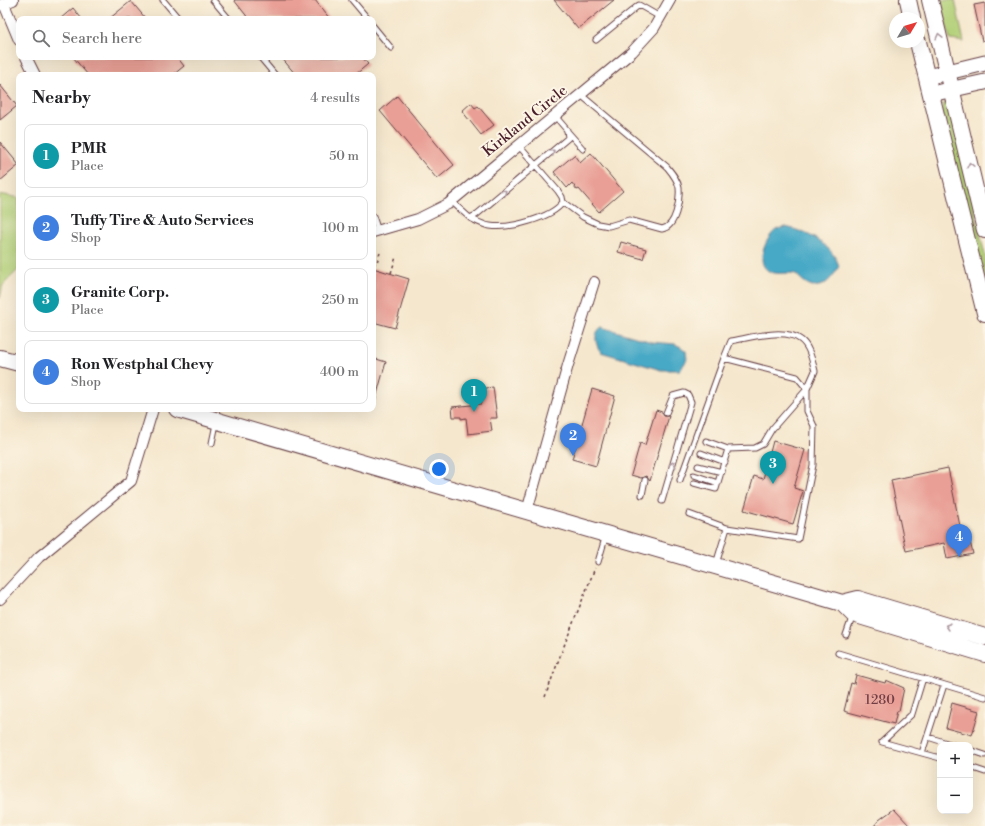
<!DOCTYPE html>
<meta charset="utf-8">
<style>
:root{--surface:#fff;--page:#f2f2f2;--text:#202124;--muted:#757577;--line:#e0e0e0;--accent:#c8321e}
body{margin:0;font-family:"Libre Bodoni",serif;background:var(--page);color:var(--text)}
.controls{position:absolute;right:12px;bottom:12px;display:grid;overflow:hidden;border-radius:8px;box-shadow:0 4px 16px #0002}
.controls button{width:36px;height:36px;display:grid;place-items:center;padding:0;border:0;border-bottom:1px solid var(--line);background:var(--surface);color:var(--text);font:20px sans-serif}
.compass{position:absolute;left:889px;top:12px;width:36px;height:36px;border-radius:50%;background:var(--surface);box-shadow:0 4px 16px #0002;rotate:52deg}
.you{position:absolute;left:439px;top:469px;width:14px;height:14px;margin:-10px;border:3px solid #fff;border-radius:50%;background:#1a73e8;box-shadow:0 0 0 6px #1a73e833}
.badge{display:grid;place-items:center;width:26px;height:26px;border-radius:50%;background:var(--accent);color:#fff;font-size:13px;font-weight:700}
.pin{position:absolute;translate:-50% -33px;filter:drop-shadow(0 1px 2px #0008)}
.pin::after{content:'';position:absolute;top:21px;width:14px;height:12px;background:inherit;clip-path:polygon(0 0,100% 0,50% 100%)}
.list{margin:0;padding:0;list-style:none}
h2{display:flex;justify-content:space-between;align-items:center;height:52px;margin:0;padding:0 16px;font-size:17px}
h2 small{font-size:13px;font-weight:400;color:var(--muted)}
.list li{display:grid;grid-template-columns:26px 1fr auto;gap:12px;align-items:center;box-sizing:border-box;height:64px;margin:0 8px 8px;padding:0 8px;border:1px solid var(--line);border-radius:8px}
.list b{display:block;font-size:15px;white-space:nowrap}
.list p{margin:0;font-size:13px;white-space:nowrap;color:var(--muted)}
.list em{font-size:13px;font-style:normal;color:var(--muted)}
.icon{flex:none;width:22px;height:22px;fill:none;stroke:currentColor;stroke-width:2;stroke-linecap:round;stroke-linejoin:round}
.map{position:relative;flex:none;width:985px;height:826px;overflow:hidden}
.search{position:absolute;background:var(--surface);box-shadow:0 4px 16px #0002;left:16px;top:16px;width:360px;height:44px;display:flex;align-items:center;gap:10px;box-sizing:border-box;padding:0 14px;border-radius:8px;color:var(--muted);font-size:15px}
.panel{position:absolute;background:var(--surface);box-shadow:0 4px 16px #0002;left:16px;top:72px;width:360px;height:340px;border-radius:8px}
.map>svg:first-child{display:block}
</style>
<div class="map">
<svg width="985" height="826" viewBox="0 0 985 826">
<rect width="100%" height="100%" fill="#fcf5e5"/>
<filter id="ink" filterUnits="userSpaceOnUse"><feTurbulence type="fractalNoise" baseFrequency=".025" numOctaves="2"/><feDisplacementMap in="SourceGraphic" scale="8" xChannelSelector="R" yChannelSelector="G"/><feConvolveMatrix kernelMatrix="1 2 1 2 8 2 1 2 1" color-interpolation-filters="sRGB"/></filter>
<filter id="wash" filterUnits="userSpaceOnUse"><feTurbulence type="fractalNoise" baseFrequency=".012" numOctaves="4" result="noise"/><feDisplacementMap in="SourceGraphic" scale="16" xChannelSelector="R" yChannelSelector="G"/><feGaussianBlur stdDeviation="0.9" result="paint"/><feColorMatrix in="noise" values="0 0 0 0 0 0 0 0 0 0 0 0 0 0 0 0 0 1.4 0 .05"/><feComposite in="paint" operator="in"/></filter>
<g filter="url(#wash)">
<rect width="100%" height="100%" fill="#f5e7cd"/>
<!-- green -->
<path fill="#b0cf76" stroke="#7d7750" d="M940,0H955L964,42L950,40Z
M944,103H948L951,109L985,255V286L942,110Z
M0,194L19,198V269L3,285L0,298Z"/>
<!-- water -->
<path fill="#47a9c6" stroke="#486478" d="M785,227C806,231 832,244 839,266C828,287 814,295 796,274C787,271 774,277 766,269C756,260 767,236 776,230C779,228 782,228 785,227Z
M602,327L652,342L675,344L681,347L686,351L687,360L680,370H661L601,352C595,345 593,332 602,327Z"/>
<g id="blocks">
<!-- building -->
<path fill="#e99f95" d="M234,0H315L330,19H249Z
M554,0H614L578,29Z
M131,1L146,19H109Z
M985,3V40L982,41L974,5Z
M73,8L82,19H60Z
M73,57H177L184,66L173,75H88Z
M281,57H362L368,64L355,75H296Z
M0,85L17,106L0,120Z
M397,96L454,165L437,179L380,111Z
M471,103L475,108L478,106L494,125L481,135L462,111Z
M0,142L19,165L0,181Z
M591,153L623,191L599,212L579,189L577,190L572,183L567,188L554,172L574,155L580,163Z
M621,242L646,249L643,259L618,252Z
M373,268L409,279L395,328L373,322Z
M373,358L386,362L375,401H373Z
M493,387L497,418H490L492,431L468,434L466,418L461,419V417H453L452,407L481,404L480,389Z
M592,389L615,396L596,466L572,459Z
M656,410L662,412L664,416H669L650,481L646,476L641,478L631,475L640,443L645,445Z
M773,441L805,450L794,488L803,491L793,524L744,510L754,476L763,479Z
M948,468L961,531L967,529L973,554L947,559L944,543L906,551L891,480Z
M856,675L885,683L886,680L904,688L899,711H897L894,724L844,711L851,683L854,684Z
M952,703L979,711L972,735L946,728Z
M894,809L910,826H874L879,820Z"/>
</g>
</g>
<g filter="url(#ink)">
<use href="#blocks" fill-opacity="0" stroke="#643d43" stroke-width="1"/>
<g fill="none" stroke-linecap="round" stroke-linejoin="round">
<defs>
<path id="lane" d="M163,0L179,19
M213,0L229,19
M352,0L368,19
M373,26L391,48
M596,40L639,5L660,17
M260,57L275,75
M567,131L583,149
M451,201L470,218L476,215L568,138L567,130L555,116
M563,202L583,217L598,224L609,226L629,220L662,229C676,227 680,200 679,188C678,180 672,173 667,167L581,95
M373,216L378,231
M470,218C476,221 483,225 490,226C509,229 552,218 563,202L562,197L558,191L519,146
M706,441L728,449L755,448L763,444L772,429L807,389L815,371C812,361 810,347 801,340C785,327 750,338 731,341L724,358L797,377L807,389V411L814,426L813,465L798,539L727,528
M212,443L216,424
M701,453L725,462
M698,466L722,472
M694,475L718,483
M680,480L724,358
M694,483L716,489L728,449
M642,495L645,480
M662,501L691,402L688,395L684,393L673,396L666,413
M689,514L727,528L716,564
M598,562L606,535
M846,635L853,615
M838,653L985,697
M923,678L912,714L882,742L940,758
M928,737L953,745
M970,750L985,755
M922,753L944,685
M970,767L985,772"/>
<path id="street" d="M4,4L19,40
M0,5L13,0
M26,57L35,75
M373,232L418,219L448,204L632,52L654,28L670,0
M527,511L568,365L594,282
M0,599L39,557L131,481L153,409"/>
<path id="secondary" d="M927,77L985,63
M931,94L985,82"/>
<path id="primary" d="M908,0L912,18
M930,0L985,230
M918,42L985,313
M0,358L19,363
M177,409L842,603L853,614L985,654
M842,603L858,599L985,637"/>
</defs>
<!-- lane casing -->
<use href="#lane" stroke="#643d43" stroke-width="7"/>
<!-- street casing -->
<use href="#street" stroke="#643d43" stroke-width="12"/>
<!-- secondary casing -->
<use href="#secondary" stroke="#643d43" stroke-width="17"/>
<!-- primary casing -->
<use href="#primary" stroke="#643d43" stroke-width="18"/>
<!-- path -->
<path stroke="#643d43" stroke-width="1.5" stroke-dasharray="3 3" stroke-linecap="butt" d="M373,265L377,262L380,253
M391,273L396,257
M545,697L562,651L595,568"/>
<!-- lane -->
<use href="#lane" stroke="#fff" stroke-width="5"/>
<!-- street -->
<use href="#street" stroke="#fff" stroke-width="10"/>
<!-- secondary -->
<use href="#secondary" stroke="#fff" stroke-width="15"/>
<!-- primary -->
<use href="#primary" stroke="#fff" stroke-width="16"/>
</g>
<!-- one-way arrows -->
<defs><path id="oneway-chevron" d="M-2-3.5L2.5 0L-2 3.5" fill="none" stroke-width="1.6" stroke-linecap="round" stroke-linejoin="round"/></defs>
<g stroke="#ae9aa0">
<use href="#oneway-chevron" transform="translate(939 36) rotate(-104)"/>
<use href="#oneway-chevron" transform="translate(552 152) rotate(-40)"/>
<use href="#oneway-chevron" transform="translate(970 165) rotate(-103)"/>
<use href="#oneway-chevron" transform="translate(504 192) rotate(-39)"/>
<use href="#oneway-chevron" transform="translate(673 464) rotate(-74)"/>
<use href="#oneway-chevron" transform="translate(948 626) rotate(-164)"/>
</g>
</g>
<g text-anchor="middle" dominant-baseline="central" stroke-width="4" stroke-linejoin="round" paint-order="stroke">
<!-- number labels -->
<g font-size="13" fill="#723f46">
<text x="880" y="700">1280</text>
</g>
<!-- street labels -->
<g font-size="15" fill="#4a1f2b" stroke="#fcf5e5">
<text transform="translate(525 121) rotate(-39)">Kirkland Circle</text>
</g>
</g>
</svg>
<div class="controls">
<button>+</button>
<button>−</button>
</div>
<svg class="compass" viewBox="-18 -18 36 36"><path d="M0-13l5 13h-10z" fill="#e53935"/><path d="M0 13l5-13h-10z" fill="#757577"/></svg>
<div class="you"></div>
<div class="pin badge" style="left:474px;top:412px;background:#0f9aa8">1</div>
<div class="pin badge" style="left:573px;top:456px;background:#3f7fe0">2</div>
<div class="pin badge" style="left:773px;top:484px;background:#0f9aa8">3</div>
<div class="pin badge" style="left:959px;top:557px;background:#3f7fe0">4</div>
<div class="search"><svg class="icon" aria-label="search" viewBox="0 0 24 24"><circle cx="10" cy="10" r="6"/><path d="M15 15l6 6"/></svg>Search here</div>
<section class="panel">
<h2>Nearby<small>4 results</small></h2>
<ul class="list">
<li><span class="badge" style="background:#0f9aa8">1</span><div><b>PMR</b><p>Place</p></div><em>50 m</em></li>
<li><span class="badge" style="background:#3f7fe0">2</span><div><b>Tuffy Tire &amp; Auto Services</b><p>Shop</p></div><em>100 m</em></li>
<li><span class="badge" style="background:#0f9aa8">3</span><div><b>Granite Corp.</b><p>Place</p></div><em>250 m</em></li>
<li><span class="badge" style="background:#3f7fe0">4</span><div><b>Ron Westphal Chevy</b><p>Shop</p></div><em>400 m</em></li>
</ul>
</section>
</div>
